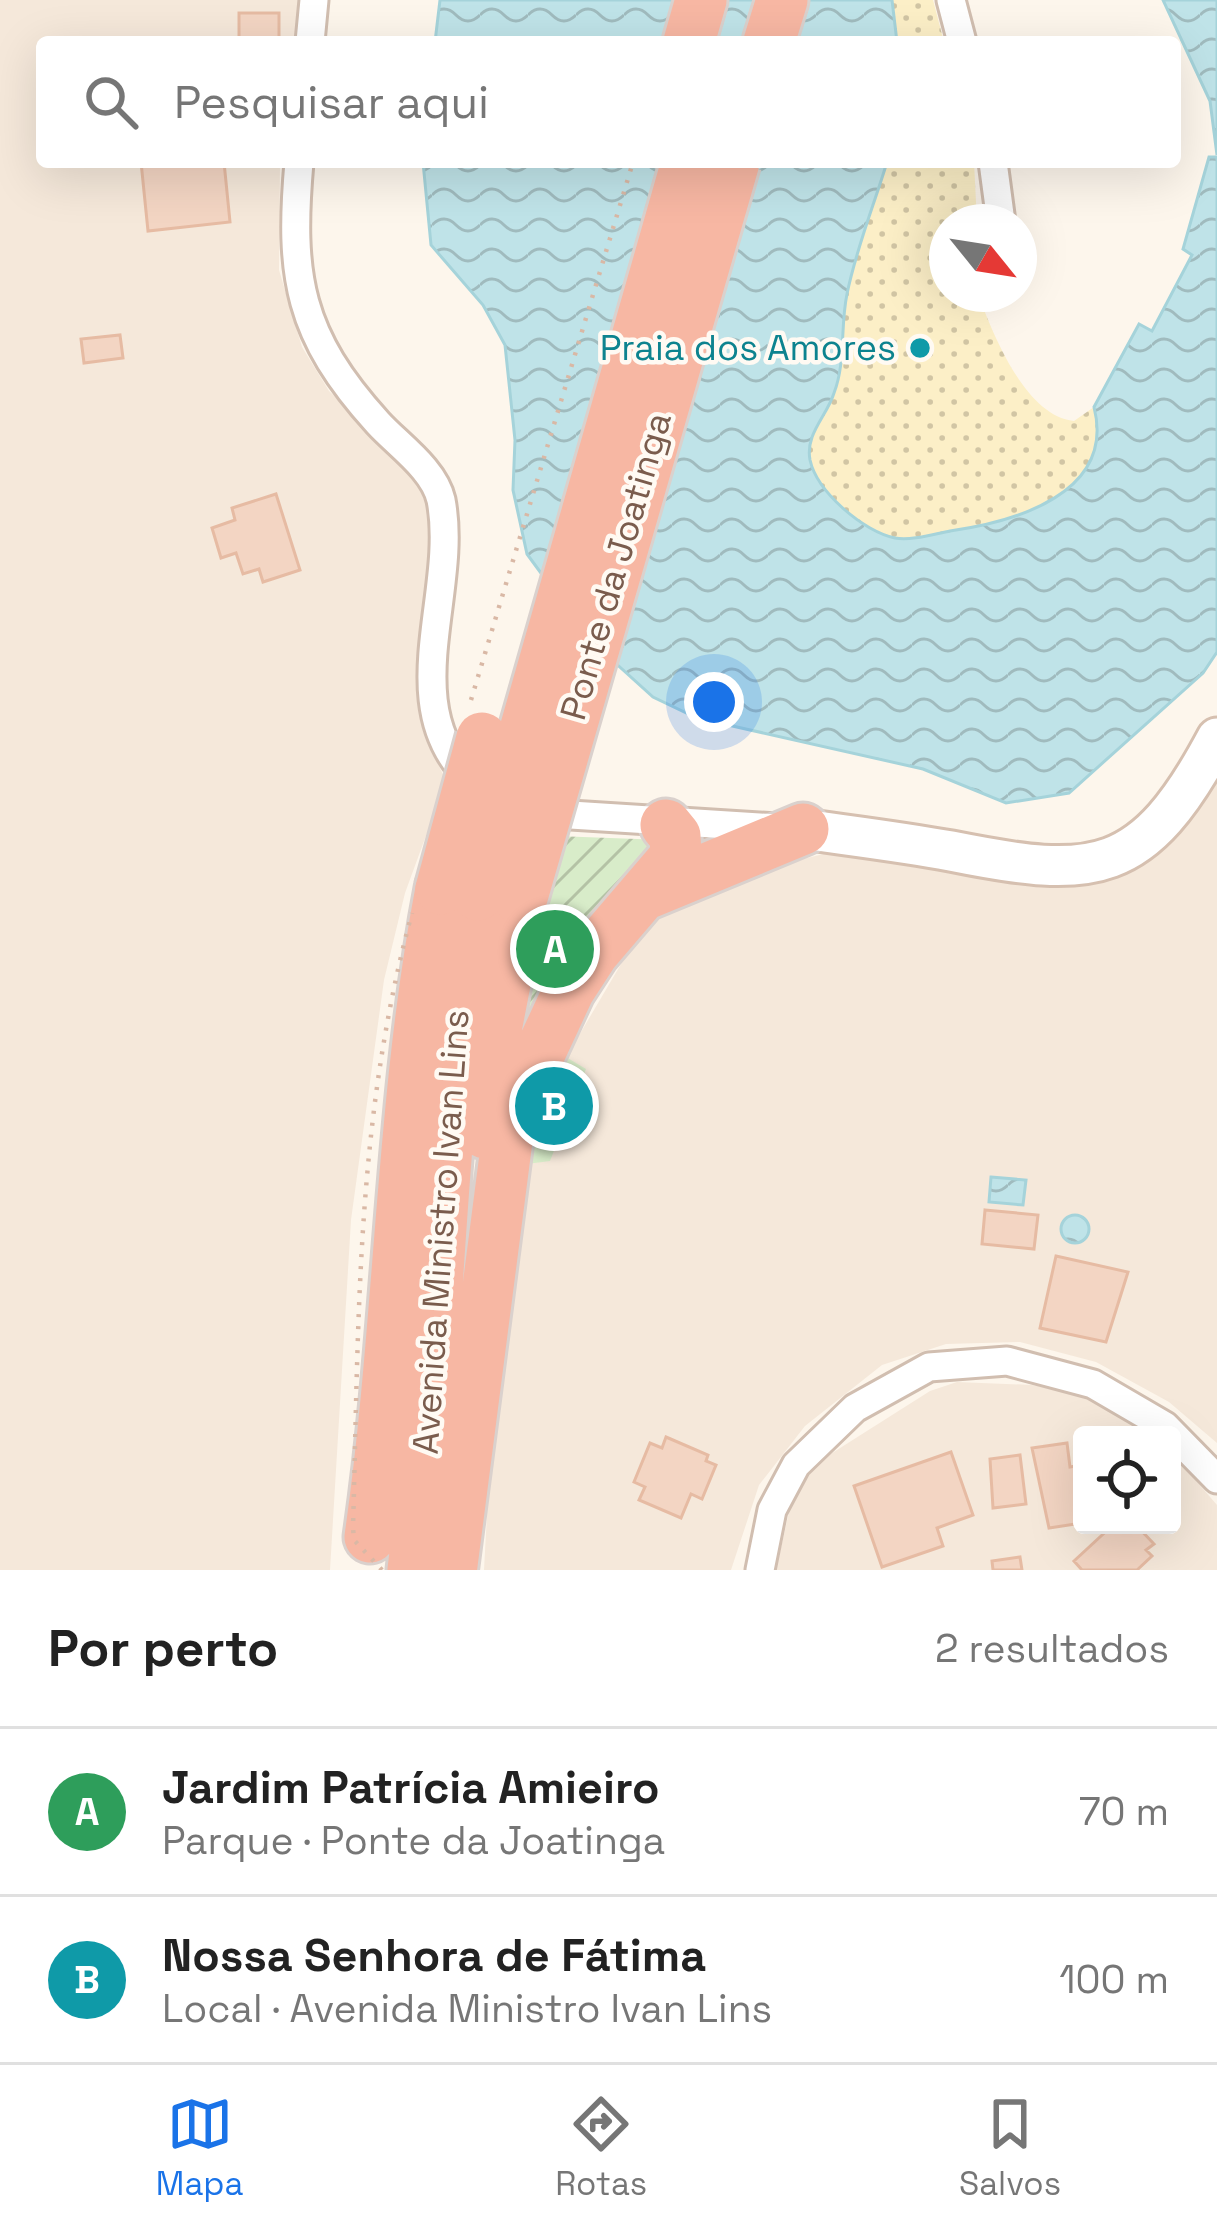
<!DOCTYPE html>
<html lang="pt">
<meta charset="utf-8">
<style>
:root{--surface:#fff;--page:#f6f6f6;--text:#222;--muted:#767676;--line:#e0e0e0;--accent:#1a73e8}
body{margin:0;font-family:"Space Grotesk",sans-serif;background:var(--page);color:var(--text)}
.controls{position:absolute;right:36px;bottom:36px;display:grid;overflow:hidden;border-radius:12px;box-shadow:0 12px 48px #0002}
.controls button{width:108px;height:108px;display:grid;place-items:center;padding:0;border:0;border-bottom:3px solid var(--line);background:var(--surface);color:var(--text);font:60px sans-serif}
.compass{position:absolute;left:929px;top:204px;width:108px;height:108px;border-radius:50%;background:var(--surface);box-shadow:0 12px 48px #0002;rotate:120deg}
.you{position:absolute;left:714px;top:702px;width:42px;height:42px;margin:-30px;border:9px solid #fff;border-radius:50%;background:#1a73e8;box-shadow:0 0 0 18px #1a73e833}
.badge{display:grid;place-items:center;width:78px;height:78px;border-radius:50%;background:var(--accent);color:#fff;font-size:39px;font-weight:700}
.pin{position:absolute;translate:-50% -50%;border:6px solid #fff;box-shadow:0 3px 12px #0006}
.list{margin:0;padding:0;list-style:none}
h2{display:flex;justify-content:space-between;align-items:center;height:156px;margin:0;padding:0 48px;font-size:51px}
h2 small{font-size:39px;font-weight:400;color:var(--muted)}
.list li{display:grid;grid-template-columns:78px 1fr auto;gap:36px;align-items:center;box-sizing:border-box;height:168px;padding:0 48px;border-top:3px solid var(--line)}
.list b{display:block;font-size:45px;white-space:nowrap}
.list p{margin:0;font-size:39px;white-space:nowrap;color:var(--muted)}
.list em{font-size:39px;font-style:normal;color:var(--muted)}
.icon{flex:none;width:66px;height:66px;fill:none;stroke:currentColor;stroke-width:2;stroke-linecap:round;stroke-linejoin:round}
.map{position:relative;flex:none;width:1217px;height:1570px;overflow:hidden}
.search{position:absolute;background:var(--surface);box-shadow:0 12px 48px #0002;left:36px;right:36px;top:36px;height:132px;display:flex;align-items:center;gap:30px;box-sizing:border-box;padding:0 42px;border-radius:12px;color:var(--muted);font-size:45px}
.sheet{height:492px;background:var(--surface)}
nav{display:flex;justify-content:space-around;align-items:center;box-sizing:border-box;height:168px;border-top:3px solid var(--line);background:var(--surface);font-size:33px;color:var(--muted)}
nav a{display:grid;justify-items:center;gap:6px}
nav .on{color:var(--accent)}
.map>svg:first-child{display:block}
</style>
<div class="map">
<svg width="1217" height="1570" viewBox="0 0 1217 1570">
<defs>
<pattern id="grass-tufts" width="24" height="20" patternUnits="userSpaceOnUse" patternTransform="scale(3)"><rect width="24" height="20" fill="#d8ecc9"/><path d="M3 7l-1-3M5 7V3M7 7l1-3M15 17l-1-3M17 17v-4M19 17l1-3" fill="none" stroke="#b4c2a5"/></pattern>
<pattern id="sand-dots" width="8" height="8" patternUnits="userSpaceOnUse" patternTransform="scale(3)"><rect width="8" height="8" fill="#fcefc7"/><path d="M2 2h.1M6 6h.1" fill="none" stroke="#d1c5a4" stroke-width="1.8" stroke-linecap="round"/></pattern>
<pattern id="garden-furrows" width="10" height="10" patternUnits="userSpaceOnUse" patternTransform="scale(3)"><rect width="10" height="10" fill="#d8ecc9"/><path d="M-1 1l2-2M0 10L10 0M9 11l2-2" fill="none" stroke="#b4c2a5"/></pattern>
<pattern id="water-waves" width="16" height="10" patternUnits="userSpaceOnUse" patternTransform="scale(3)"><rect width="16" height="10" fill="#bfe3e8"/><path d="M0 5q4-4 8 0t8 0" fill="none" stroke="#a0bbbe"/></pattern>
</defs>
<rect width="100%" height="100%" fill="#fdf6ec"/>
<!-- residential -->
<path fill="#f5e8da" d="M0,0H299L294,42H42V162H280L279,270L302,347L329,391L411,467L428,496L432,519L419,676L423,731L446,781L405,893L384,980L351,1220L330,1570H0Z
M1217,766V1443L1169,1402L1096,1362L1020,1342L946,1344L882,1365L805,1426L759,1485L731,1570H484L504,1197L558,1071L644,925L702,883L832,852L1073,872Z
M957,1382L1032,1385L1086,1395L1155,1435H1082V1525H1172V1453L1217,1505V1570H776L791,1503L818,1462L930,1391Z"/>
<!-- grass -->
<path fill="url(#grass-tufts)" d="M556,1051L586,1069L550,1161L527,1164L537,1094Z"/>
<!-- sand -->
<path fill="url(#sand-dots)" d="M892,0H933L944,42H897Z
M887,162H974L977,222H947V294H978C993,334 1025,416 1074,421L1094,407C1117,493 1014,522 950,531C934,534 911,541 895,538C864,532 817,492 810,460C805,434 827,416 834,393C846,362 840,327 847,294C856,249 874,205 887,162Z"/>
<!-- garden -->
<path fill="url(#garden-furrows)" d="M556,836L664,840L519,1036Z"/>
<!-- water -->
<path fill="url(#water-waves)" stroke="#a5d3da" stroke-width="3" d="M440,0H892L897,42H435Z
M1163,0H1217V155L1210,101Z
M1209,157H1217V652L1203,673L1069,793L1006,803L923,769L697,718L653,697L590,640L527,554L513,490L515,440L505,345L483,305L431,245L423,162H887C874,205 856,249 847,294C840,327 846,362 834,393C827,416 805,434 810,460C817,492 864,532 895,538C911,541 934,534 950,531C1015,522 1116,493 1094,407L1139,324L1152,331L1192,255L1183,249Z
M991,1177L1026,1180L1023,1205L989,1202Z
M1061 1229a14 14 0 1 1 28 0a14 14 0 1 1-28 0Z"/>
<!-- building -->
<path fill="#f3d5c3" stroke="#e6bba3" stroke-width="3" d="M239,13H279V42H239Z
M141,162H224L230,222L148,231Z
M120,335L123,358L84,363L81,339Z
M276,494L300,570L263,582L259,569L243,574L236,553L221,558L212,528L235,520L232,508Z
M985,1210L1038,1215L1034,1249L982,1244Z
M1056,1256L1128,1272L1106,1342L1040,1328Z
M666,1437L708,1455L706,1461L716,1465L702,1499L691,1494L681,1518L639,1500L645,1487L634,1482L650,1443L662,1448Z
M1067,1443L1070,1467L1081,1465L1082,1523L1049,1528L1032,1448Z
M951,1452L973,1515L937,1528L943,1546L882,1567L854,1486Z
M1020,1455L1026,1504L993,1508L990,1459Z
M1113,1525H1136L1154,1544L1146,1550L1152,1556L1137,1570H1082L1074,1561Z
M1020,1557L1022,1570H993L992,1561Z"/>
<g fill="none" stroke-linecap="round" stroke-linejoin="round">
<defs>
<path id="street" d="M951,0L962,42
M310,42L314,0
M299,162C289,276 298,335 378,423C398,445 434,469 441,500C459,593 392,706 473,781
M993,162L1001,222
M539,813L776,828
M760,1570L772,1510L796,1465L855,1408L929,1367L1007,1361L1093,1384L1165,1426L1217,1479"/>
<path id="secondary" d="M803,829C852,836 902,842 951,851C1095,880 1143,877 1217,738"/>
<path id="highway" d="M689,42L701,0
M769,42L782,0
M646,894L803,829
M485,1133L497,1025L521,901
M370,1537C401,1321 400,1103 441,889
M452,1565L510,1117L569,990L593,953L676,856L675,836L666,825
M413,1570C441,1345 437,1119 478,895"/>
</defs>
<!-- street casing -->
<use href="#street" stroke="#d1beb0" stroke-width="33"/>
<!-- secondary casing -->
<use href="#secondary" stroke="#d6c0b0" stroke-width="45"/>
<!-- highway casing -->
<use href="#highway" stroke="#dad1cd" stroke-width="57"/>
<!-- street -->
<use href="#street" stroke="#fff" stroke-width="27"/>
<!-- secondary -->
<use href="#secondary" stroke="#fff" stroke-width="39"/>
<!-- highway -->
<use href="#highway" stroke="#f7b7a3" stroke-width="51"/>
<defs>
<path id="highway-bridge" d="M441,889L482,738
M478,895L687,162
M521,901L734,162"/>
</defs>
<!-- highway-bridge casing -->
<use href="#highway-bridge" stroke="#dad1cd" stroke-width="57" stroke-linecap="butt"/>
<!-- path-bridge -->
<path stroke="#d9b8a5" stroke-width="4.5" stroke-dasharray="3 9" stroke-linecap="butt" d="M471,700L633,162
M382,1570L354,1540L353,1527C359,1316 356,1119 412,913"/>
<!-- highway-bridge -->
<use href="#highway-bridge" stroke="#f7b7a3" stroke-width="51"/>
</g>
<!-- markers -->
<circle fill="#0f9aa8" stroke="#fffaf3" stroke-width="4.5" cx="920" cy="348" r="12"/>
<g text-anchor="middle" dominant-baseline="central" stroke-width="9" stroke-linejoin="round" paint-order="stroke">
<!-- culture labels -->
<g font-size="36" fill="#0d838f" stroke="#fffaf3" text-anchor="end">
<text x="896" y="348">Praia dos Amores</text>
</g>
<!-- street labels -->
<g font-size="36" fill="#7a5c4d" stroke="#fffaf3">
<text transform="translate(616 566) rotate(-74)">Ponte da Joatinga</text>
<text transform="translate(441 1232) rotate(-86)">Avenida Ministro Ivan Lins</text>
</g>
</g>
</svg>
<div class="controls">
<button><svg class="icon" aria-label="locate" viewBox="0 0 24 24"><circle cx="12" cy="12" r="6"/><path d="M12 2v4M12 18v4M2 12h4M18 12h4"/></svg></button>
</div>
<svg class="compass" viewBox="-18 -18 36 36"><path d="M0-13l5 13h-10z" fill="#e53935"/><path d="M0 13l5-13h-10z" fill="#767676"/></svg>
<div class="you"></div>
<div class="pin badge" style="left:555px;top:949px;background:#2e9e5b">A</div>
<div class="pin badge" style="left:554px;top:1106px;background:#0f9aa8">B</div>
<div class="search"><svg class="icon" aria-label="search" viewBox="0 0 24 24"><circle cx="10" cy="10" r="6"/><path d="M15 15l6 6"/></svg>Pesquisar aqui</div>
</div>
<section class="sheet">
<h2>Por perto<small>2 resultados</small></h2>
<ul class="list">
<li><span class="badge" style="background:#2e9e5b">A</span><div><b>Jardim Patrícia Amieiro</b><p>Parque · Ponte da Joatinga</p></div><em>70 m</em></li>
<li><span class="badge" style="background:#0f9aa8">B</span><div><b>Nossa Senhora de Fátima</b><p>Local · Avenida Ministro Ivan Lins</p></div><em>100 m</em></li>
</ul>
</section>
<nav>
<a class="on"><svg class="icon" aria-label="map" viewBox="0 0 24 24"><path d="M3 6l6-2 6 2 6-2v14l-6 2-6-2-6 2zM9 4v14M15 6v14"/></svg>Mapa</a>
<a><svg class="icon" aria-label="directions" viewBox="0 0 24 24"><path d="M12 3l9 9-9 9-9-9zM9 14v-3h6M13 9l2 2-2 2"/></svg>Rotas</a>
<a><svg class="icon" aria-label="saved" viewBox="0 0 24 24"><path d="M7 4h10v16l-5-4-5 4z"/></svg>Salvos</a>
</nav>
